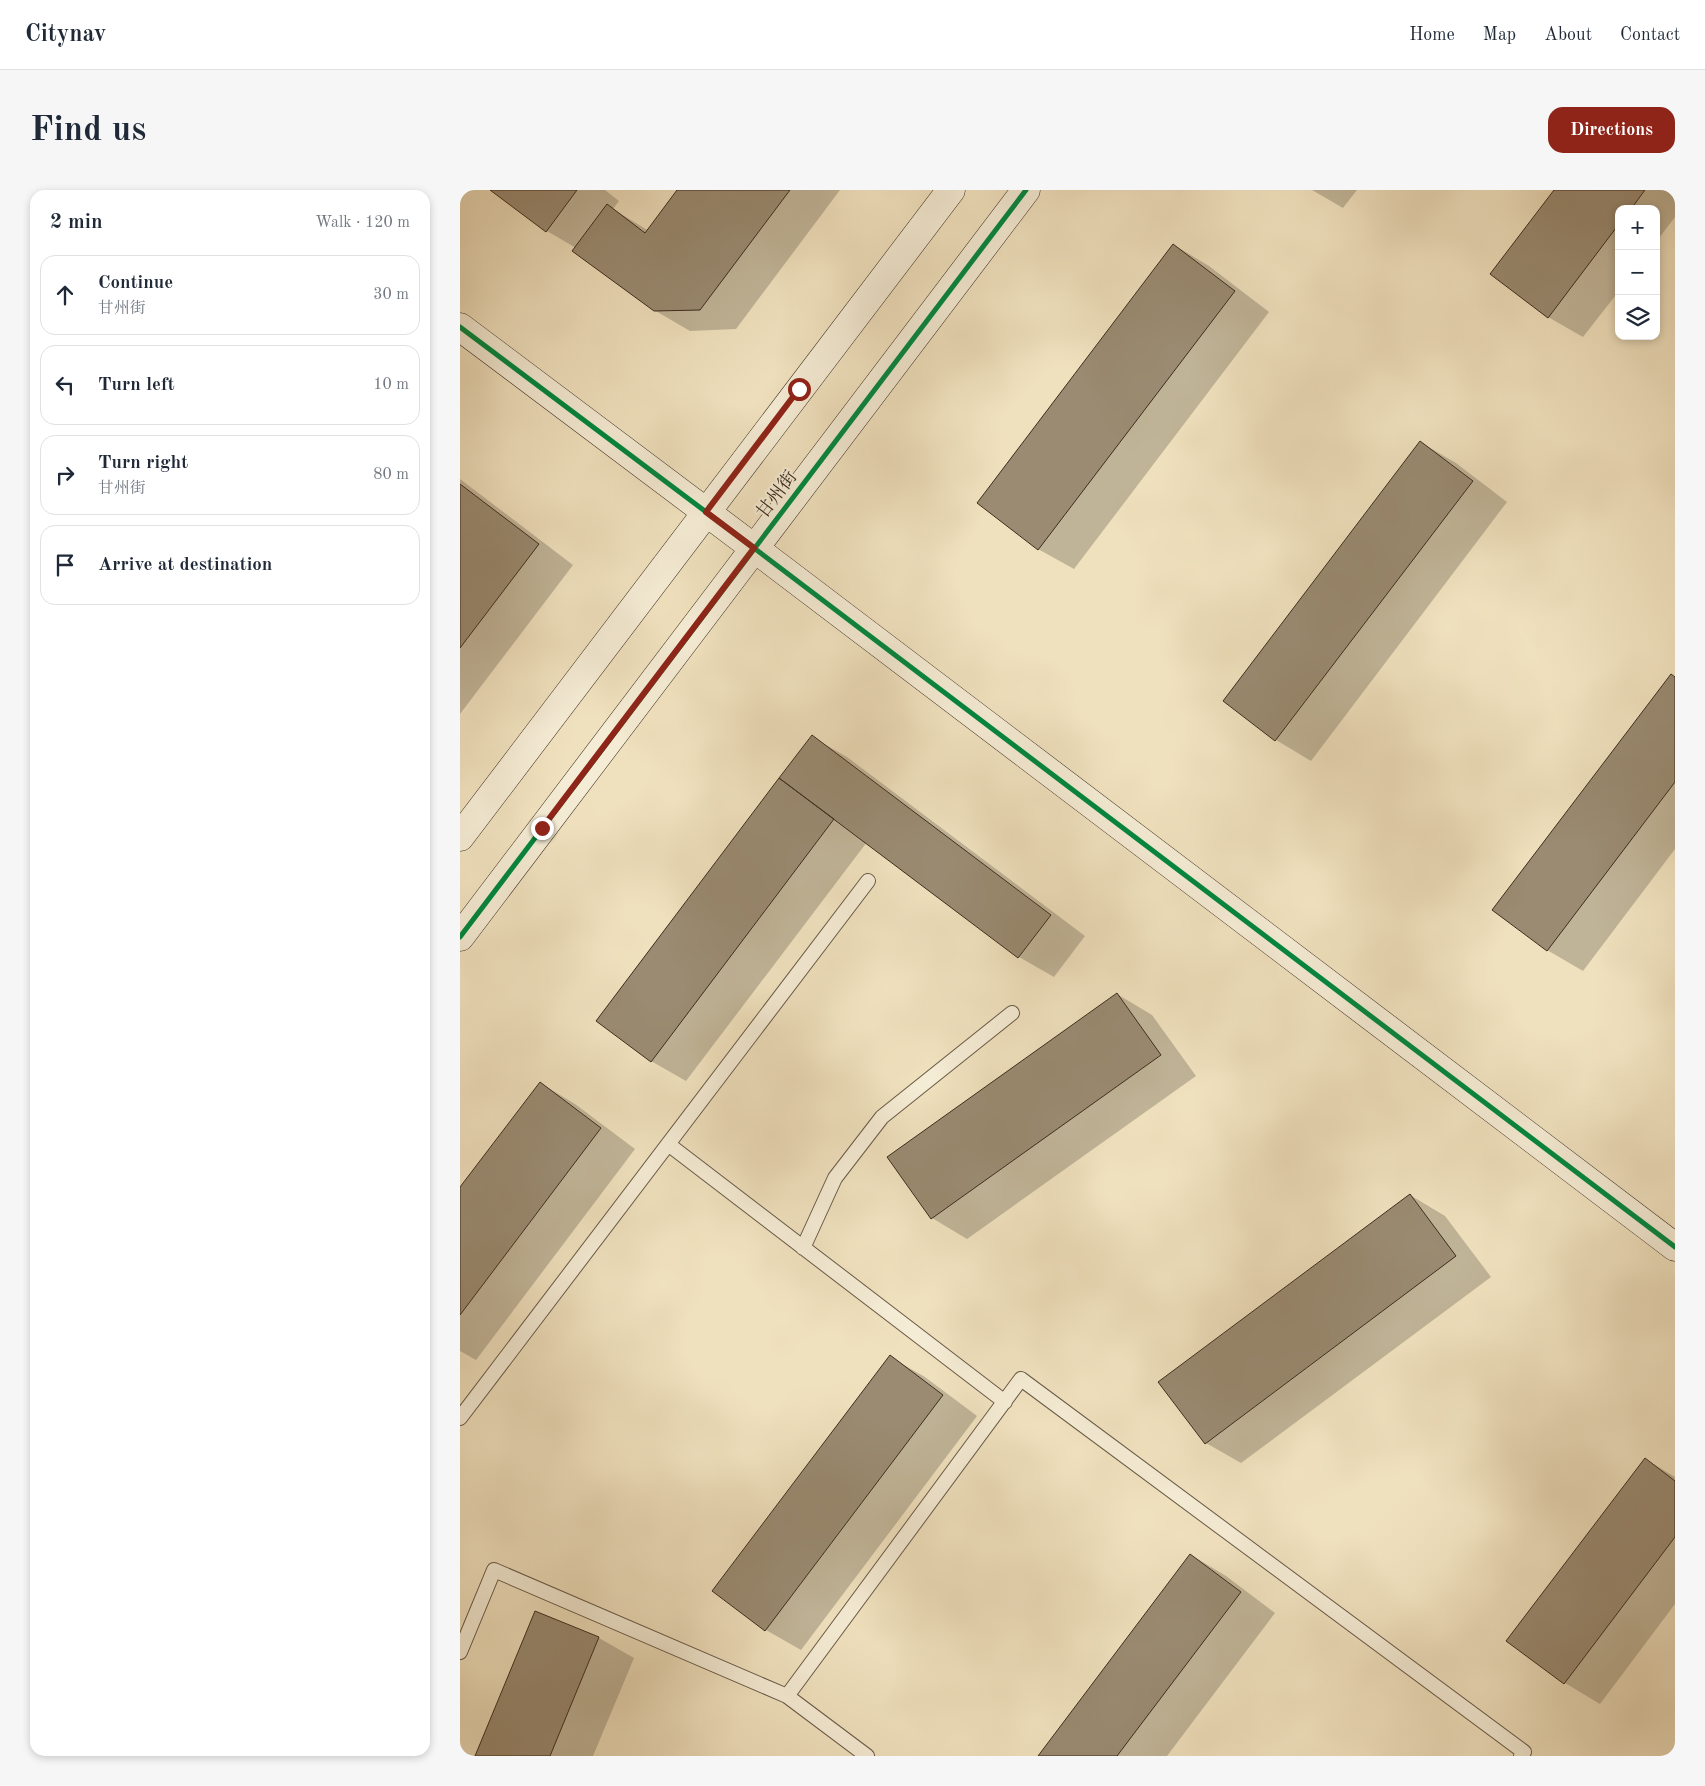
<!DOCTYPE html>
<meta charset="utf-8">
<style>
:root{--surface:#fff;--page:#f6f6f7;--text:#1f2937;--muted:#747a83;--line:#e0e1e3;--accent:#8f2418}
body{margin:0;font-family:"Old Standard TT","Noto Serif SC",serif;background:var(--page);color:var(--text)}
.controls{position:absolute;right:15px;top:15px;display:grid;overflow:hidden;border-radius:10px;box-shadow:0 2px 8px #0003}
.controls button{width:45px;height:45px;display:grid;place-items:center;padding:0;border:0;border-bottom:1px solid var(--line);background:var(--surface);color:var(--text);font:25px sans-serif}
.stop{position:absolute;width:15px;height:15px;margin:-11px;border:4px solid #8f2418;border-radius:50%;background:#fff}
.stop.end{background:#8f2418;border-color:#fff;box-shadow:0 1px 5px #0008}
.list{margin:0;padding:0;list-style:none}
h2{display:flex;justify-content:space-between;align-items:center;height:65px;margin:0;padding:0 20px;font-size:21px}
h2 small{font-size:16px;font-weight:400;color:var(--muted)}
.list li{display:grid;grid-template-columns:32px 1fr auto;gap:15px;align-items:center;box-sizing:border-box;height:80px;margin:0 10px 10px;padding:0 10px;border:1px solid var(--line);border-radius:15px}
.list b{display:block;font-size:19px;white-space:nowrap}
.list p{margin:0;font-size:16px;white-space:nowrap;color:var(--muted)}
.list em{font-size:16px;font-style:normal;color:var(--muted)}
.icon{flex:none;width:28px;height:28px;fill:none;stroke:currentColor;stroke-width:2;stroke-linecap:round;stroke-linejoin:round}
.map{position:relative;flex:none;width:1215px;height:1566px;overflow:hidden;border-radius:15px}
header{display:flex;align-items:center;gap:30px;box-sizing:border-box;height:70px;padding:0 25px;background:var(--surface);border-bottom:1px solid var(--line)}
header strong{font-size:24px}
nav{display:flex;gap:28px;margin-inline-start:auto;font-size:18px}
.intro{display:flex;align-items:center;justify-content:space-between;box-sizing:border-box;height:120px;padding:0 30px}
h1{margin:0;font-size:35px}
.button{padding:12px 22px;border-radius:15px;background:var(--accent);color:#fff;font-size:18px;font-weight:700}
main{display:flex;gap:30px;padding:0 30px}
aside{flex:1;background:var(--surface);border-radius:15px;box-shadow:0 2px 8px #0003}
.map>svg:first-child{display:block}
</style>
<header>
<strong>Citynav</strong>
<nav><a>Home</a><a>Map</a><a>About</a><a>Contact</a></nav>
</header>
<div class="intro"><h1>Find us</h1><a class="button">Directions</a></div>
<main>
<aside>
<h2>2 min<small>Walk · 120 m</small></h2>
<ul class="list">
<li><svg class="icon" aria-label="ahead" viewBox="0 0 24 24"><path d="M12 20V5M6 11l6-6 6 6"/></svg><div><b>Continue</b><p>甘州街</p></div><em>30 m</em></li>
<li><svg class="icon" aria-label="left" viewBox="0 0 24 24"><path d="M17 20v-9H6M10 6l-5 5 5 5"/></svg><div><b>Turn left</b></div><em>10 m</em></li>
<li><svg class="icon" aria-label="right" viewBox="0 0 24 24"><path d="M7 20v-9h11M14 6l5 5-5 5"/></svg><div><b>Turn right</b><p>甘州街</p></div><em>80 m</em></li>
<li><svg class="icon" aria-label="arrive" viewBox="0 0 24 24"><path d="M6 21V4h12l-3 4 3 4H6"/></svg><div><b>Arrive at destination</b></div></li>
</ul>
</aside>
<div class="map">
<svg width="1215" height="1566" viewBox="0 0 1215 1566">
<rect width="100%" height="100%" fill="#f0e1be"/>
<filter id="stains"><feTurbulence type="fractalNoise" baseFrequency=".004" numOctaves="4"/><feColorMatrix values="0 0 0 0 .2 0 0 0 0 .09 0 0 0 0 .02 0 0 0 .5 -.17"/></filter>
<radialGradient id="worn" r=".72"><stop offset=".6" stop-color="#630" stop-opacity="0"/><stop offset="1" stop-color="#630" stop-opacity=".3"/></radialGradient>
<!-- shadow -->
<path fill="#0003" d="M32,0H145L159,11L153,19L189,41L219,0H380L276,139L230,141L194,120L116,58L87,41Z
M852,0H897L883,18Z
M1095,0H1215V27L1196,52V19H1159V101L1123,147L1088,127Z
M714,55L749,76L809,122L614,379L578,359Z
M960,252L996,273L1047,312L851,571L816,550L764,511Z
M0,289L113,375L0,524Z
M1215,488V659L1123,781L1087,760Z
M352,547L387,567L625,746L594,787L559,767L407,652L226,891L191,871Z
M657,804L692,825L736,886L507,1049L472,1028L429,968Z
M80,893L115,914L175,959L16,1170L0,1161V999Z
M950,1005L985,1026L1031,1087L781,1273L746,1253Z
M430,1167L465,1187L517,1226L341,1460L306,1440Z
M1185,1269L1215,1287V1414L1140,1514L1105,1493L1048,1451Z
M731,1365L766,1386L815,1423L707,1566H579Z
M76,1423L139,1448L174,1468L133,1566H16Z"/>
<!-- building -->
<path fill="#9a8b72" stroke="#3c2d1f" d="M30,0H117L86,42Z
M217,0H330L240,120L194,121L112,61L147,14L185,43Z
M1094,0H1185L1171,19H1159V34L1088,128L1030,84Z
M713,54L775,101L578,360L517,313Z
M960,251L1013,291L815,551L763,511Z
M0,294L79,354L0,458Z
M1211,484L1215,487V592L1087,761L1032,720Z
M352,545L591,725L558,768L319,588Z
M319,588L374,629L191,872L136,831Z
M657,803L701,865L471,1029L427,967Z
M80,892L141,938L0,1125V997Z
M950,1004L996,1066L745,1254L698,1192Z
M430,1165L483,1205L305,1441L252,1401Z
M1185,1268L1215,1291V1347L1104,1494L1046,1451Z
M730,1364L781,1402L657,1566H578Z
M75,1421L139,1447L90,1566H15Z"/>
<g fill="none" stroke-linecap="round" stroke-linejoin="round">
<defs>
<path id="lane" d="M208,954L545,1212
M343,1058L375,988L422,927L552,823
M0,1228L408,691
M0,1462L34,1380L327,1506
M407,1566L327,1506L561,1189L1064,1562L1061,1566"/>
<path id="secondary" d="M0,137L294,358L1215,1057
M0,647L491,0
M0,747L566,0"/>
</defs>
<!-- lane casing -->
<use href="#lane" stroke="#695a47" stroke-width="16"/>
<!-- secondary casing -->
<use href="#secondary" stroke="#3c2d1f" stroke-width="29"/>
<!-- lane -->
<use href="#lane" stroke="#f5ecd5" stroke-width="14"/>
<!-- secondary -->
<use href="#secondary" stroke="#f5ecd5" stroke-width="28"/>
<defs>
<path id="cycleway" d="M0,137L294,358L1215,1057
M0,747L566,0"/>
</defs>
<!-- cycleway casing -->
<use href="#cycleway" stroke="#f5ecd5" stroke-width="8"/>
<!-- cycleway -->
<use href="#cycleway" stroke="#00873e" stroke-width="5"/>
</g>
<g fill="none" stroke-linecap="round" stroke-linejoin="round">
<!-- route -->
<path stroke="#8f2418" stroke-width="6" d="M82,638L294,358L246,322L339,199"/>
</g>
<g text-anchor="middle" dominant-baseline="central" stroke-width="4" stroke-linejoin="round" paint-order="stroke">
<!-- street labels -->
<g font-size="18" fill="#3c2d1f" stroke="#f5ecd5">
<text transform="translate(317 305) rotate(-53)">甘州街</text>
</g>
</g>
<rect width="100%" height="100%" filter="url(#stains)"/>
<rect width="100%" height="100%" fill="url(#worn)"/>
</svg>
<div class="controls">
<button>+</button>
<button>−</button>
<button><svg class="icon" aria-label="layers" viewBox="0 0 24 24"><path d="M12 4l9 5-9 5-9-5zM3 14l9 5 9-5"/></svg></button>
</div>
<div class="stop" style="left:339px;top:199px"></div>
<div class="stop end" style="left:82px;top:638px"></div>
</div>
</main>
